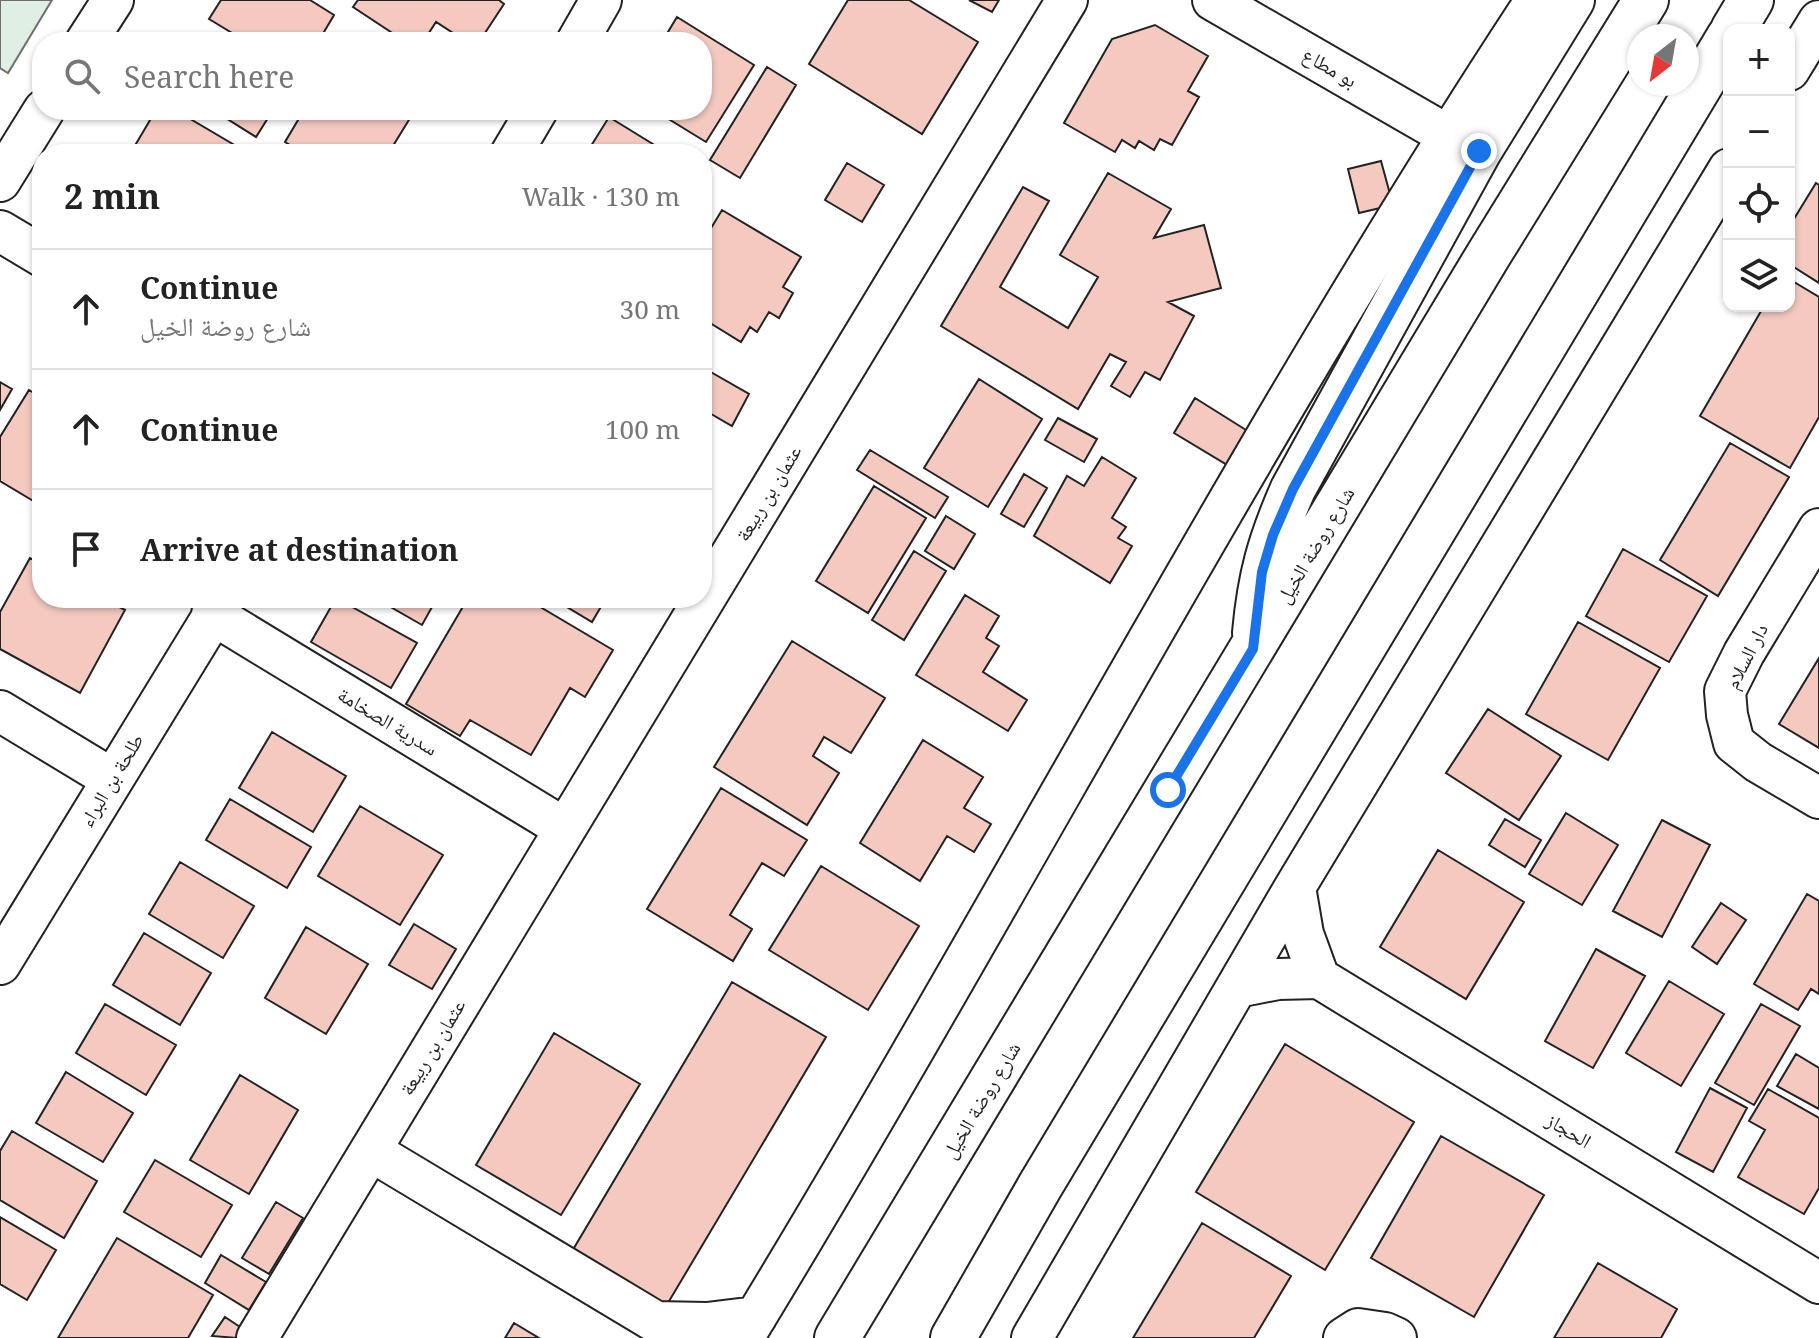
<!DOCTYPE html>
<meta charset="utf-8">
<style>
:root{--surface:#fff;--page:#f6f6f6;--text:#222;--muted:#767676;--line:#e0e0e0}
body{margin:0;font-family:"Noto Serif","Noto Naskh Arabic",serif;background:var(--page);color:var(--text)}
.controls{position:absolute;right:24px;top:24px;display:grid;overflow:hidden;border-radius:16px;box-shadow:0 2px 6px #0004}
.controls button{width:72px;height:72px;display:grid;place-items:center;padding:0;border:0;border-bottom:2px solid var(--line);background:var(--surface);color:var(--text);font:40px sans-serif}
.compass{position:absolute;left:1627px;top:24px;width:72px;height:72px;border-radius:50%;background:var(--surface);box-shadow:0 2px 6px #0004;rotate:211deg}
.stop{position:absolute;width:24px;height:24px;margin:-18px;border:6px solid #1a73e8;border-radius:50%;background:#fff}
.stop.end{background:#1a73e8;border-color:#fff;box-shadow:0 2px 8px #0008}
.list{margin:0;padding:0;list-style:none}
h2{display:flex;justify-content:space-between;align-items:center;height:104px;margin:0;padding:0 32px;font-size:34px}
h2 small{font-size:26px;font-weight:400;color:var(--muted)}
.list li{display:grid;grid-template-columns:52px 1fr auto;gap:24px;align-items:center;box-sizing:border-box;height:120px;padding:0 32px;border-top:2px solid var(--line)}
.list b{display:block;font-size:30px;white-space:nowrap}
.list p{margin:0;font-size:26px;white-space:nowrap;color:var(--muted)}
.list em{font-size:26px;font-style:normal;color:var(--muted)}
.icon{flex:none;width:44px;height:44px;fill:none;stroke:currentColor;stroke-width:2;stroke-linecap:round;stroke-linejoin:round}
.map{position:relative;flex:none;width:1819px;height:1338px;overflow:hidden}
.search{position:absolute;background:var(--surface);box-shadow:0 2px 6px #0004;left:32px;top:32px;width:680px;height:88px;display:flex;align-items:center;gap:20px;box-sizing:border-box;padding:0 28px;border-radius:32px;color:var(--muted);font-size:30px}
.panel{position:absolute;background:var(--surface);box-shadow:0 2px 6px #0004;left:32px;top:144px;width:680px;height:464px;border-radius:32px}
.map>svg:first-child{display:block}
</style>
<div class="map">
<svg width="1819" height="1338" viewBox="0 0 1819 1338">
<rect width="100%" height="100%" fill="#fff"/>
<!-- green -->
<path fill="#e0efe3" stroke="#6f6f6f" stroke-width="2" d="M0,0H52L8,73L0,68Z"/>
<!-- building -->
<path fill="#f3c9c0" stroke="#222" stroke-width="2" d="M221,0H310L334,15L318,42H247L209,19Z
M358,0H499L504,4L479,42H467L436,22L423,42H406L353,7Z
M848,0H909L978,42L922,134L809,64Z
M969,0H999L992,12Z
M677,17L754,65L706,142L654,110H702V42H662Z
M1155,25L1208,56L1188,91L1199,97L1172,145L1160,139L1154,150L1139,141L1135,148L1122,140L1115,152L1064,123L1112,39Z
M767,67L796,85L740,178L710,160Z
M156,110H175L248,153L130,154Z
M213,110H273L256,137Z
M304,110H415L388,154H305L285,142Z
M609,117L669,154H586Z
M1381,161L1393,205L1359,213L1348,169Z
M847,163L884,185L862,222L825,200Z
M1108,173L1171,209L1154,238L1204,225L1221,288L1168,302L1194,316L1160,380L1145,372L1130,397L1111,386L1126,362L1110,354L1078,409L941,326L1023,187L1049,201L1000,287L1068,328L1098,277L1060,255Z
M1816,183L1819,185V283L1789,264V227Z
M722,210L801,257L783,287L793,293L779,318L769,312L757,332L750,327L741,342L702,318V243Z
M1789,279L1819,297V417L1790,468L1700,416L1764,306H1789Z
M702,367L749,394L732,426L706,411L702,418Z
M979,379L1042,419L988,507L924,468Z
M0,382L12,389L0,410Z
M29,390L42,398V491L35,502L0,481V437Z
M1195,398L1254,435L1234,469L1174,433Z
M1058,418L1097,439L1084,462L1045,440Z
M1730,443L1789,477L1718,596L1660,560Z
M870,450L948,497L935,518L857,470Z
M1102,457L1136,478L1112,518L1126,527L1118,538L1132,546L1110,583L1034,536L1067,476L1084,486Z
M1024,474L1047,488L1024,527L1001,514Z
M874,486L926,518L868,613L816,581Z
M946,516L975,534L954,569L925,551Z
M1623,549L1707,596L1669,662L1586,616Z
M914,551L946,571L904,640L872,620Z
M30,558L42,565V598H103L125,610L80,693L0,649V612Z
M965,595L999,616L986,638L999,646L983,672L1027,700L1008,731L916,675Z
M336,598L417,643L391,688L311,642Z
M375,598H437L422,625Z
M468,598H525L613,650L585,697L570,688L531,755L470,720L460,736L406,704Z
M552,598H606L592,622Z
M1578,622L1660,668L1608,760L1526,714Z
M792,641L885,698L851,753L824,737L813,756L839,773L807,825L714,767Z
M1819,658V748L1779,724Z
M1488,709L1561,756L1519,820L1446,773Z
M272,732L346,776L313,832L239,788Z
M923,740L983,777L964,808L991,824L974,852L947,836L920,881L860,843Z
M721,788L807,840L784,876L762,863L730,915L752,929L733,961L647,909Z
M230,799L311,847L287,888L206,840Z
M360,806L443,855L400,925L318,876Z
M1566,813L1618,845L1582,905L1529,874Z
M1505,819L1541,840L1525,867L1489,845Z
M1662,820L1710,845L1662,937L1613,911Z
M1438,850L1524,902L1466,999L1380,947Z
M180,862L254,906L223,958L149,914Z
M821,866L919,926L868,1010L769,950Z
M1807,894L1819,901V994L1811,989L1798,1010L1754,984Z
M1721,903L1746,920L1717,964L1692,947Z
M414,924L456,949L432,989L389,965Z
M306,927L368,964L326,1034L265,998Z
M144,933L211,973L180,1025L113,985Z
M1596,949L1645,976L1593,1068L1545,1041Z
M1669,981L1724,1014L1681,1086L1626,1053Z
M732,982L826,1037L665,1308L571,1253Z
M105,1004L176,1045L146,1095L76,1053Z
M1761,1004L1800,1026L1754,1105L1715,1083Z
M554,1033L640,1084L561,1215L476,1165Z
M1285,1044L1414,1122L1325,1270L1196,1192Z
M1796,1054L1819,1068V1109L1777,1086Z
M66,1072L133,1113L103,1162L36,1123Z
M240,1075L298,1110L249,1194L190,1160Z
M1710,1088L1747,1108L1713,1172L1676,1152Z
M1768,1089L1819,1118V1188L1804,1214L1738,1177L1765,1130L1749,1121Z
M12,1131L97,1181L64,1238L0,1200V1151Z
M1441,1136L1544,1195L1474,1317L1371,1258Z
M155,1160L232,1205L201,1257L124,1212Z
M276,1202L303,1218L269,1274L242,1258Z
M0,1217L56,1250L27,1300L0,1284Z
M1202,1223L1291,1276L1254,1338H1133Z
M117,1238L213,1295L188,1338H58Z
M221,1255L266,1282L249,1310L205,1283Z
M1598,1263L1677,1309L1661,1338H1554Z
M225,1317L243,1329L237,1338L212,1336Z
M514,1323L539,1338H505Z"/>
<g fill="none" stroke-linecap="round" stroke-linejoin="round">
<defs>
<path id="minor" d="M1213,0L1447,135
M86,42L113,0
M577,42L601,0
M1789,70L1819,21
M511,154L537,110
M0,181L44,110
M0,231L42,256
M1819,529L1744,653L1725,691L1727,715L1734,743L1758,762L1819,798
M212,614L564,828
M0,711L112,779
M1295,887L1303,934L1319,978
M0,964L224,598
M1237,987L1278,979L1319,978L1819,1283
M371,1151L656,1322L671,1338
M656,1322L707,1323L756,1317
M257,1338L1067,0
M743,1338C1013,895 1251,433 1536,0
M1032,1338L1295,887L1729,169
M1344,1338L1358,1329L1385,1333L1396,1338"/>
<path id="major" d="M1733,30L1751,0
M1255,633C1260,577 1270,541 1293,489L1479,151L1572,0
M837,1338L1489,254L1646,0
M953,1338L1040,1186L1729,37"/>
</defs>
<!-- minor casing -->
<use href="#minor" stroke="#222" stroke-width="44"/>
<!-- major casing -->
<use href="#major" stroke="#222" stroke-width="48"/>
<!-- minor -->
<use href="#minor" stroke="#fff" stroke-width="40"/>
<!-- major -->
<use href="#major" stroke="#fff" stroke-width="44"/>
</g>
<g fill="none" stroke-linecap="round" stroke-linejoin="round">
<!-- route -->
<path stroke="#1a73e8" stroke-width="10" d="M1168,790L1253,649L1262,572L1273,535L1293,489L1479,151"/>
</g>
<g text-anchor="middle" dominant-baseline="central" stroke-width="6" stroke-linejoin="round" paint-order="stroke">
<!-- street labels -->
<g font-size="20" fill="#222" stroke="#fff">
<text transform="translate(1330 67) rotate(30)">بو مطاع</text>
<text transform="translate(768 493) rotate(-59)">عثمان بن ربيعة</text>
<text transform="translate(1315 545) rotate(-59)">شارع روضة الخيل</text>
<text transform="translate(1746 656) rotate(-63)">دار السلام</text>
<text transform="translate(388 721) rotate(31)">سدرية الصخامة</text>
<text transform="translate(111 780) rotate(-59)">طلحة بن البراء</text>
<text transform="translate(432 1047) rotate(-59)">عثمان بن ربيعة</text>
<text transform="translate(981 1100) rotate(-59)">شارع روضة الخيل</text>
<text transform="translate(1569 1130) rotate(31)">الحجاز</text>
</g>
</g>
</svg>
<div class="controls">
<button>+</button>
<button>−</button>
<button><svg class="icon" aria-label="locate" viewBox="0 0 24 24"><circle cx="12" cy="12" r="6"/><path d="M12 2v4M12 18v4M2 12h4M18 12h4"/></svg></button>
<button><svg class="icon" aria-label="layers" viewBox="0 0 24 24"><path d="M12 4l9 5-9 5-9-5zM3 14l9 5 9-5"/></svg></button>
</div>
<svg class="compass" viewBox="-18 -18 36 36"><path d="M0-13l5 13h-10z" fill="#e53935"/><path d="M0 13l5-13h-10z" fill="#767676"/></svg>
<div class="stop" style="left:1168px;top:790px"></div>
<div class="stop end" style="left:1479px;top:151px"></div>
<div class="search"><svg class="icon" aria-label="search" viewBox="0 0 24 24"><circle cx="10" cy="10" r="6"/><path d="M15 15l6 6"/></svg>Search here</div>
<section class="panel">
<h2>2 min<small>Walk · 130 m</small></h2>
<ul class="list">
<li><svg class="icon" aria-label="ahead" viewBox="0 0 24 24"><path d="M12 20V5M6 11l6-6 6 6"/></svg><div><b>Continue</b><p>شارع روضة الخيل</p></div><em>30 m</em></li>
<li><svg class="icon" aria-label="ahead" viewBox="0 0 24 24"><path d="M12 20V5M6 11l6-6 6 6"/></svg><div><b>Continue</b></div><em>100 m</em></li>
<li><svg class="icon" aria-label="arrive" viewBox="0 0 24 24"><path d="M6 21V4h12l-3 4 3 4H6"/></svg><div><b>Arrive at destination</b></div></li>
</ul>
</section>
</div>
